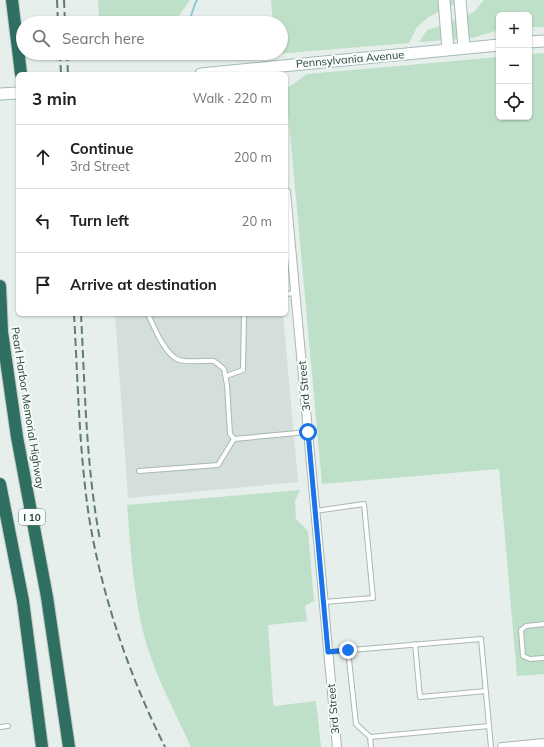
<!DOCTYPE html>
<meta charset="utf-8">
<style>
:root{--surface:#fff;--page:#f2f2f2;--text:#202124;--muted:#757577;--line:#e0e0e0}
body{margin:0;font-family:Mulish,sans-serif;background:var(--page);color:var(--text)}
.controls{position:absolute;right:12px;top:12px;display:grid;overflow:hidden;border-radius:6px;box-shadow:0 1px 3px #0004}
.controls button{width:36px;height:36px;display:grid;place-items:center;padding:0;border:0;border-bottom:1px solid var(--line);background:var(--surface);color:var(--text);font:20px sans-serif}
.stop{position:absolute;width:12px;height:12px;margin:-9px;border:3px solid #1a73e8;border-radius:50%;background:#fff}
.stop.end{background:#1a73e8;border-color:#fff;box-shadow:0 1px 4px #0008}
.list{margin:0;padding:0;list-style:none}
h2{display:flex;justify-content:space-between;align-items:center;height:52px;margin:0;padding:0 16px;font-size:17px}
h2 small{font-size:13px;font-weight:400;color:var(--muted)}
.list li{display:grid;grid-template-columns:26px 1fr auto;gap:12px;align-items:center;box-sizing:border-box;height:64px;padding:0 16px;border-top:1px solid var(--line)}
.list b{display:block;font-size:15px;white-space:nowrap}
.list p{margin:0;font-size:13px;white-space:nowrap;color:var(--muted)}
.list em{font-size:13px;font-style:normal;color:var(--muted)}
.icon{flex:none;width:22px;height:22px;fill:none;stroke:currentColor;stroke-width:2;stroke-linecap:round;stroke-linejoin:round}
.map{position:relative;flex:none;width:544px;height:747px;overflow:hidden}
.search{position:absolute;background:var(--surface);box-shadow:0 1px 3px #0004;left:16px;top:16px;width:272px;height:44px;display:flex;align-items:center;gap:10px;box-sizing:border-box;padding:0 14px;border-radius:22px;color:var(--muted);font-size:15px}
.panel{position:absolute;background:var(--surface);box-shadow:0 1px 3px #0004;left:16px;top:72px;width:272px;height:244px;border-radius:6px}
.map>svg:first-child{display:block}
</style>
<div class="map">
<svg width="544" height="747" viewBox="0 0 544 747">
<rect width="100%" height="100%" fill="#e6efeb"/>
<!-- built -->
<path fill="#d4dfda" d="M115,314H283L298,482L128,498Z"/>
<!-- green -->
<path fill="#bfe0c8" d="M98,0H190L174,23H99Z
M271,0H462L430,16L417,27L409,43L276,54L281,53V23H273Z
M484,0H544V27H529V15H499V30L472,38L419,42L427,30L441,26L474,12Z
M544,53V674L517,676L499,469L322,484L286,89L307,74L499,57V117H529V54Z
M300,490L295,501L296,519L308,531L314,601L305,606L307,621L268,625L273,702L274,706L316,701L321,747H191C177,716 160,685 149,652C134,606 131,554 127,505Z"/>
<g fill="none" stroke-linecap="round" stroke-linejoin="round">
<!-- stream -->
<path stroke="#8ec9d4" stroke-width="2" d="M186,23C193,17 192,8 197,0
M123,53L136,55L146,53"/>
<defs>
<path id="lane" d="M286,294L295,293
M148,314C154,327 165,355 179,360C189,363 204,360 214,361L224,369L227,385L230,434L234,439L308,432
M226,376L243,370L244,314
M139,471L218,465L234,439
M315,511L364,504L373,598L324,602
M544,624L526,626L521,630L523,656L530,659L544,658
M415,644L420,697L486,691
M348,650L356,724L370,737L489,726
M328,652L481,639L491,747
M0,727L8,726
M370,737L371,747"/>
<path id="street" d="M286,192L337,747
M502,747L544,743"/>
<path id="secondary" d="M444,0L448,50
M460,0L464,48
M529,42L544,41
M201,74L499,45
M0,94L18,93"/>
<path id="highway" d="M12,0L21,74
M0,286L2,332L17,437L47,597L69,747
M0,484L23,601L42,747"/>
</defs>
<!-- lane casing -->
<use href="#lane" stroke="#a8b8b2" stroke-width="6"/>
<!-- street casing -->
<use href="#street" stroke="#a8b8b2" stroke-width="10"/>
<!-- secondary casing -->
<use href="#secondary" stroke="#a4bbb3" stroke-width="13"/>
<!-- highway casing -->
<use href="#highway" stroke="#c2cac8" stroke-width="14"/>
<!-- lane -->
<use href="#lane" stroke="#fff" stroke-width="4"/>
<!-- street -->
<use href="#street" stroke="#fff" stroke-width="8"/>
<!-- secondary -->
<use href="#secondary" stroke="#fff" stroke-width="11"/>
<!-- highway -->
<use href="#highway" stroke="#2f6f62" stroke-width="12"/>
<!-- rail -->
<path stroke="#5f7d75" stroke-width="2" stroke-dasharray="8 4" stroke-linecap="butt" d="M57,0L58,23
M64,0L65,23
M60,53L61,74
M67,53L68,74
M74,314C78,382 79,450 89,517C102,597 129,675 165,747
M81,314C85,389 86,466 100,540"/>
</g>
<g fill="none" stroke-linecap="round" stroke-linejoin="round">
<!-- route -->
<path stroke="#1a73e8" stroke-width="5" d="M308,432L328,652L348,650"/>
</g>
<g text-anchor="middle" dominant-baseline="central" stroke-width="4" stroke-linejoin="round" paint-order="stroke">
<!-- shield labels -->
<rect fill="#f7fbf9" stroke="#637a73" stroke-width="1" x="19" y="509" width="26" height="16" rx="3"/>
<g font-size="10" font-weight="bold" fill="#24423a">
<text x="32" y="517">I 10</text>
</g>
<!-- street labels -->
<g font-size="11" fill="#24423a" stroke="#f7fbf9">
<text transform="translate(350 59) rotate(-5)">Pennsylvania Avenue</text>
<text transform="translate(304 386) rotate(-95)">3rd Street</text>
<text transform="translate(28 408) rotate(81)">Pearl Harbor Memorial Highway</text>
<text transform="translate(333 709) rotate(-95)">3rd Street</text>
</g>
</g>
</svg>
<div class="controls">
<button>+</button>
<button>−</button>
<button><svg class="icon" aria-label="locate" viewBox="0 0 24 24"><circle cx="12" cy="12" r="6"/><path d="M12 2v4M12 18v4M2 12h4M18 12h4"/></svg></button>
</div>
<div class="stop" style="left:308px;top:432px"></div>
<div class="stop end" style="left:348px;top:650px"></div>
<div class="search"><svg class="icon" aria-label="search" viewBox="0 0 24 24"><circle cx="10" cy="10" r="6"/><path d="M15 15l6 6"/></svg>Search here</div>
<section class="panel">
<h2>3 min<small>Walk · 220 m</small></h2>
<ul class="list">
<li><svg class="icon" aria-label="ahead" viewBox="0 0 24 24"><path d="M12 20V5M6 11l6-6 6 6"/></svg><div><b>Continue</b><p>3rd Street</p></div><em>200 m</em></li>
<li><svg class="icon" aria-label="left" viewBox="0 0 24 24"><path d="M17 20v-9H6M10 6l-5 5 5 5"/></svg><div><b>Turn left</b></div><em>20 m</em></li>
<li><svg class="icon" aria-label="arrive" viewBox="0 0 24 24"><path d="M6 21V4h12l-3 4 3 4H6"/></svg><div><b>Arrive at destination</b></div></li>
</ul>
</section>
</div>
